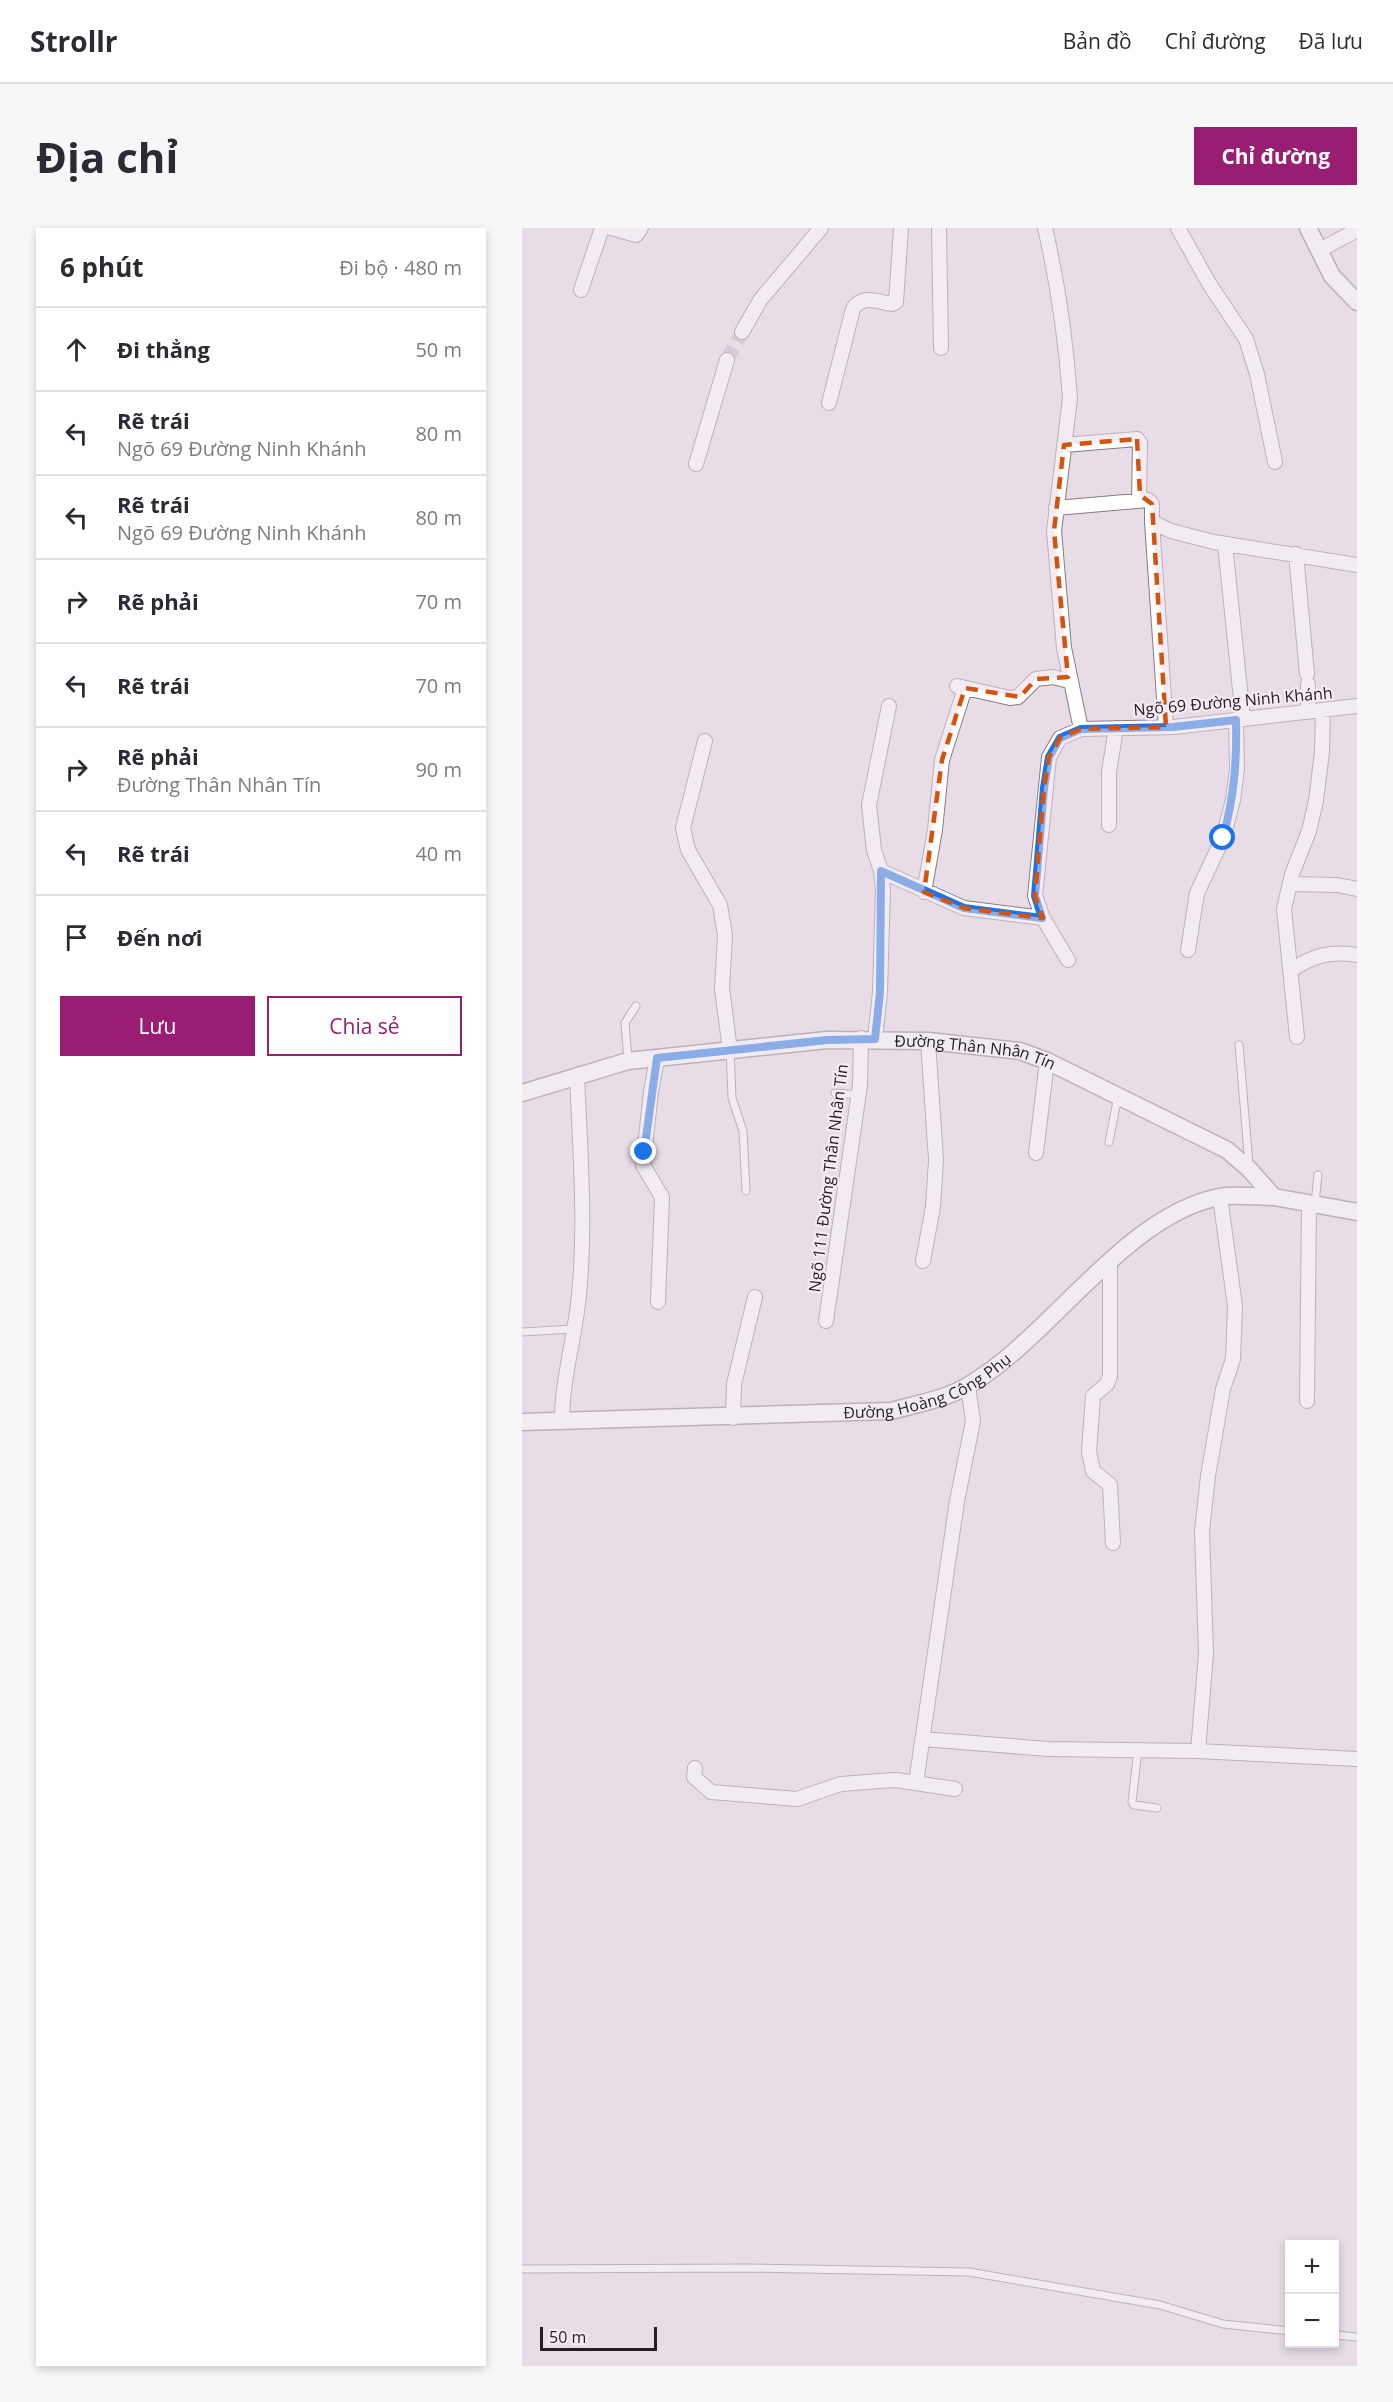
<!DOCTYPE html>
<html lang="vi">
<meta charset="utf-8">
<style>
:root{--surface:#fff;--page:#f7f7f7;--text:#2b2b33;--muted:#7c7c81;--line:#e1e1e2;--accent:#9a1d74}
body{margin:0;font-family:"Open Sans",sans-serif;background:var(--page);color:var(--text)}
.controls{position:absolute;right:18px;bottom:18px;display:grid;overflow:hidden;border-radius:0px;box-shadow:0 3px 9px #0003}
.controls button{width:54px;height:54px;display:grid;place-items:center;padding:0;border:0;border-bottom:2px solid var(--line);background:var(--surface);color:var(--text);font:30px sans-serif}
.scale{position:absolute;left:18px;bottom:15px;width:117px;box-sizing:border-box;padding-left:6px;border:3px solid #221e22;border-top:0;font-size:16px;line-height:21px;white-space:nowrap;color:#221e22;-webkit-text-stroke:4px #f6eaf5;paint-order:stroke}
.stop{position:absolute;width:18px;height:18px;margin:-14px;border:4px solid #1a73e8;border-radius:50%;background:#fff}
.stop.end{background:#1a73e8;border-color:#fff;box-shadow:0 2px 6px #0008}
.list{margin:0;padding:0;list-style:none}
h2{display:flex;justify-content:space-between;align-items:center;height:78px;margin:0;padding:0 24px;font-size:26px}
h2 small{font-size:20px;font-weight:400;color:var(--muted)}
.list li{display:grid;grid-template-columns:39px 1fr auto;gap:18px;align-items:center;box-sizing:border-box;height:84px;padding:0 24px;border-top:2px solid var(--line)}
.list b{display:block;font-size:22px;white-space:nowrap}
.list p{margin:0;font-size:20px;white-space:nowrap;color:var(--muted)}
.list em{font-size:20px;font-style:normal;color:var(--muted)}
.actions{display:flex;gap:12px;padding:18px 24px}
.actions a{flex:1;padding:14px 0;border:2px solid var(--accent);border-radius:0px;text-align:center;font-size:21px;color:var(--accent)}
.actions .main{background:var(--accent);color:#fff}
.icon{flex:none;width:33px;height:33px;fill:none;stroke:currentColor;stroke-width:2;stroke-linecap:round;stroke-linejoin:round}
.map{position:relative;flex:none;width:835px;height:2138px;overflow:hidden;border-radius:0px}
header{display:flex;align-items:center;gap:36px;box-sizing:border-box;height:84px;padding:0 30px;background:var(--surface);border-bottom:2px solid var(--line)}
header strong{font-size:28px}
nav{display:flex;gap:33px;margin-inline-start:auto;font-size:21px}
.intro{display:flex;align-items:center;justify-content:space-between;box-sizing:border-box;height:144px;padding:0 36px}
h1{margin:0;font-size:42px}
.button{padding:15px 27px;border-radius:0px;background:var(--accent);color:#fff;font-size:21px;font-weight:700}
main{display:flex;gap:36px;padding:0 36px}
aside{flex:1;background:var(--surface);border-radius:0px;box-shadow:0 3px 9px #0003}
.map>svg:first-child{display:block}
</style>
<header>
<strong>Strollr</strong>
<nav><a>Bản đồ</a><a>Chỉ đường</a><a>Đã lưu</a></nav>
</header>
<div class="intro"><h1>Địa chỉ</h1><a class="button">Chỉ đường</a></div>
<main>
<aside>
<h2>6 phút<small>Đi bộ · 480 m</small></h2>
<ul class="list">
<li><svg class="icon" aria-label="ahead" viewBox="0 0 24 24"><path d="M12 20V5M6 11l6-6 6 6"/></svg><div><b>Đi thẳng</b></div><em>50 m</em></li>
<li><svg class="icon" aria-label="left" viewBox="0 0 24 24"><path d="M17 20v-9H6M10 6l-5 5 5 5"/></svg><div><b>Rẽ trái</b><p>Ngõ 69 Đường Ninh Khánh</p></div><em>80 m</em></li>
<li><svg class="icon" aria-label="left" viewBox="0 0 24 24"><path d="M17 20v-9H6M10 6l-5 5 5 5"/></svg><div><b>Rẽ trái</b><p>Ngõ 69 Đường Ninh Khánh</p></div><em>80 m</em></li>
<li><svg class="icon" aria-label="right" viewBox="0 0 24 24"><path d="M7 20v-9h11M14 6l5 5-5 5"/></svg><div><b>Rẽ phải</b></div><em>70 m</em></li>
<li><svg class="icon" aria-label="left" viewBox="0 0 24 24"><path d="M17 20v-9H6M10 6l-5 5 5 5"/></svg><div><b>Rẽ trái</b></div><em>70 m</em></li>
<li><svg class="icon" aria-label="right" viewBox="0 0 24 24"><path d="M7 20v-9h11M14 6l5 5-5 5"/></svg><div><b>Rẽ phải</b><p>Đường Thân Nhân Tín</p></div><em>90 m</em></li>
<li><svg class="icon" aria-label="left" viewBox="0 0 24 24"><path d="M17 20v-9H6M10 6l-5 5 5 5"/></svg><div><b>Rẽ trái</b></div><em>40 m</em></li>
<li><svg class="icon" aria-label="arrive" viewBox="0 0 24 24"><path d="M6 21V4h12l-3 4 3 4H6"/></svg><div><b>Đến nơi</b></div></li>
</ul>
<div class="actions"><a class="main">Lưu</a><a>Chia sẻ</a></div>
</aside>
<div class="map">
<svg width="835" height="2138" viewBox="0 0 835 2138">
<rect width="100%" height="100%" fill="#e8dce7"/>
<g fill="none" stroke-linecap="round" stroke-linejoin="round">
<!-- minor-tunnel -->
<path stroke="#c0b6c0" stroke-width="14" stroke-dasharray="14 7" stroke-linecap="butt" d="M205,132L220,104"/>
<defs>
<path id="service" d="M717,817L727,937
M208,822L210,870L221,903L224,963
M106,833L103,795L114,778
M313,865L336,867
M587,914L596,868
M793,975L796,947
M0,1104L51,1101
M616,1522L610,1574L612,1577L635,1580
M0,2041L228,2040L447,2044L638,2077L701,2096L768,2103
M812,2107L835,2109"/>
<path id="minor" d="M89,0L114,7L119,0
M417,0L419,120
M523,0C536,56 544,113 548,170L532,303L542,420L559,501
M656,0L688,57L724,111L735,146L753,234
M798,22L835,2
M59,62L80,0
M220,104L239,71L299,0
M307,175L331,81C340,66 355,74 370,76L374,74L379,0
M542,217L615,211L618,215L617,272
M174,236L205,132
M534,280L626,272L630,276V294L649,303L692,314L835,337
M630,294L644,499
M703,316L721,491
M774,326L785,446
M435,458L488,470L496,469L514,451L531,449L547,453
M786,484V456
M183,513L161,600L166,622L198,677L203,707L200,760L208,822
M587,597V544L594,500
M359,643L442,680L521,690
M768,656L815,657L835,661
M402,664L413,602L420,532L443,460
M666,722L675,665L701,610L711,572L715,541L714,492
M546,732L521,690L513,668L527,529L538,510L559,501L652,499L835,478
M768,743C791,727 808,723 835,727
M775,809L762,681L770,646L787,603L794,573L800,524L801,482
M353,811L358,764L361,662L359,643L352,622L347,577L367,478
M135,830L129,864L121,937L140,969L136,1074
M514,925L525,833
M401,1033L411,979L414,932L406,813
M588,1035V1148L585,1156L571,1168L567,1224L571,1243L588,1257L591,1315
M304,1093L338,857L339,810
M785,1173L787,975
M211,1190L212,1156L233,1069
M40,1193C40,1150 53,1110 57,1067C64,994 58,920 55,847
M401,1511L526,1521L676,1523L835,1531
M676,1523L684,1426L680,1303L686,1248L701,1161L711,1131L712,1107L713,1078L698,969
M173,1540L172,1549L189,1564L275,1571L319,1556L357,1553L374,1552L433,1561
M394,1555L435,1273L451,1193L446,1158"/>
<g id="tertiary">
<path d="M786,0L810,48L835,74"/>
<path id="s1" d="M0,865L106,833L305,812L406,813L498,823L525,833L705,922L727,941L752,969L835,984"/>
<path id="s2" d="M0,1194L369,1183C394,1176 425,1171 447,1157C529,1109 602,988 697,969C714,966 735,969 752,969"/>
</g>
</defs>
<!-- service casing -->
<use href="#service" stroke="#877c86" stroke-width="9"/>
<!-- minor casing -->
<use href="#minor" stroke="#877c86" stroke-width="16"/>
<!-- tertiary casing -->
<use href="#tertiary" stroke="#877c86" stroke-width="19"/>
<!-- service -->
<use href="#service" stroke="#fff" stroke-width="7"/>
<!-- minor -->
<use href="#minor" stroke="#fff" stroke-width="14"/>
<!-- tertiary -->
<use href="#tertiary" stroke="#fff" stroke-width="16"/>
</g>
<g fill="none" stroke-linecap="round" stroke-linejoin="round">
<!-- route -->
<path stroke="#1a73e8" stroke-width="8" d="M122,924L135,830L305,812L353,811L358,764L359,643L442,680L520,690L513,668L522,560L527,529L538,510L559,501L651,499L714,492C715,534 712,569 701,610"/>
</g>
<!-- marked area -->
<path d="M0 0H835V2138H0ZM615,211L618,267L630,276L644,499L559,501L538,510L527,529L522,560L513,668L521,690L442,680L402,664L420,532L443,460L498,469L514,451L546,449L532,303L542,217Z" fill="#e8dce7" fill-opacity=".55" fill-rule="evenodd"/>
<path fill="none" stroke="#d4530e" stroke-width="4.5" stroke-dasharray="12 8" stroke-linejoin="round" d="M615,211L618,267L630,276L644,499L559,501L538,510L527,529L522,560L513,668L521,690L442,680L402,664L420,532L443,460L498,469L514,451L546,449L532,303L542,217Z"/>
<g text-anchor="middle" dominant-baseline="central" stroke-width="4.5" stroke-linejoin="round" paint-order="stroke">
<!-- street labels -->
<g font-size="16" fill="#221e22" stroke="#f6eaf5">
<text transform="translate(711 473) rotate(-5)">Ngõ 69 Đường Ninh Khánh</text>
<text stroke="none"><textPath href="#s1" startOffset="460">Đường Thân Nhân Tín</textPath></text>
<text transform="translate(306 950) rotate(-83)">Ngõ 111 Đường Thân Nhân Tín</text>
<text stroke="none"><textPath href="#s2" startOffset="411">Đường Hoàng Công Phụ</textPath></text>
</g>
</g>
</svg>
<div class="controls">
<button>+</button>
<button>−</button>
</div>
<div class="scale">50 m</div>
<div class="stop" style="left:701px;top:610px"></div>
<div class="stop end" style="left:122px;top:924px"></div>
</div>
</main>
